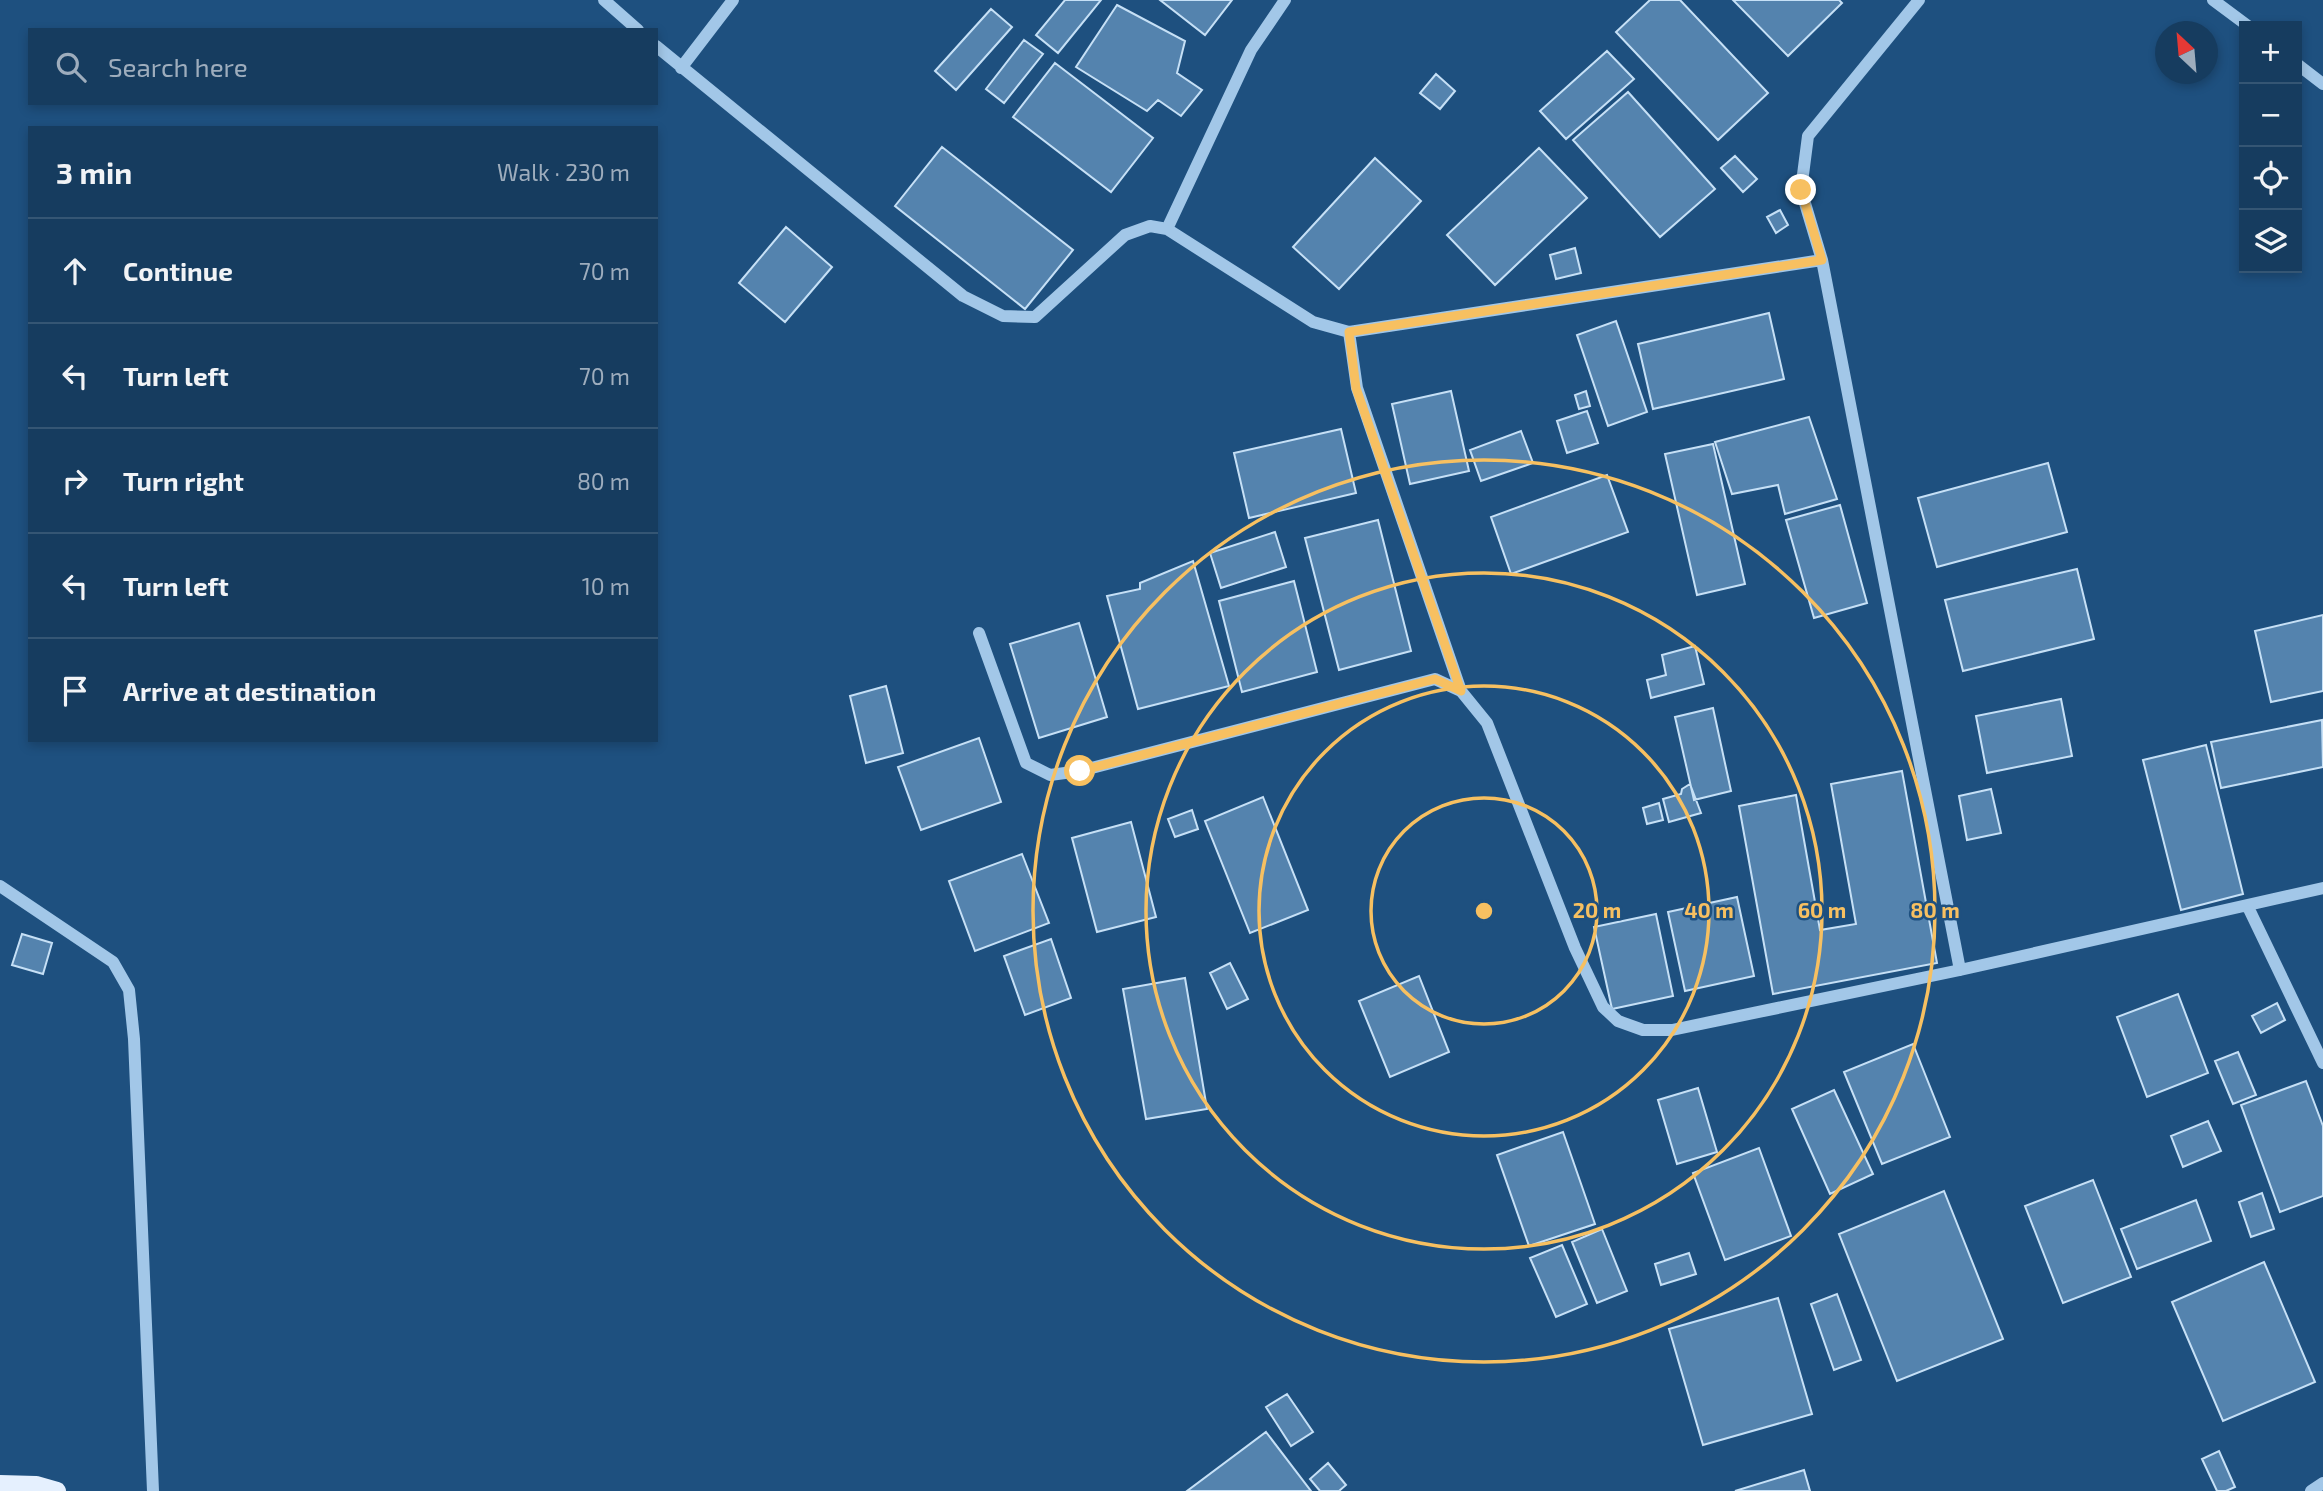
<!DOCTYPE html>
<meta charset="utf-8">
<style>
:root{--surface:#163c5f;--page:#1f4365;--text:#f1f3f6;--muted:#9eadbd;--line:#355674}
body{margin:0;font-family:"Exo 2",sans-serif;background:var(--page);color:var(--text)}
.controls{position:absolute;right:21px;top:21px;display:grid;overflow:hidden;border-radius:0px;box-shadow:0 4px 10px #0003}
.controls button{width:63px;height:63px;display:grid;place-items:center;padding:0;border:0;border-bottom:2px solid var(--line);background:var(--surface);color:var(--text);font:35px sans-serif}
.compass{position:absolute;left:2155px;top:21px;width:63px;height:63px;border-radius:50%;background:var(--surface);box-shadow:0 4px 10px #0003;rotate:334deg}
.stop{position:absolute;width:21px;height:21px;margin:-16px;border:5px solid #f7c061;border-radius:50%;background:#fff}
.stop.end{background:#f7c061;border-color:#fff;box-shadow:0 2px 7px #0008}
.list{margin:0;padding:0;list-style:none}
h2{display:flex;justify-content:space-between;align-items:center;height:91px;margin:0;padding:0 28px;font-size:30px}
h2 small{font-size:23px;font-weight:400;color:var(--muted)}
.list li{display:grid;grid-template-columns:46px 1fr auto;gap:21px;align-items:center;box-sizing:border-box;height:105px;padding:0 28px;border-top:2px solid var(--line)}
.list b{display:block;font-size:26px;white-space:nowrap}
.list em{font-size:23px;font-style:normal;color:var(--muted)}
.icon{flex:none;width:38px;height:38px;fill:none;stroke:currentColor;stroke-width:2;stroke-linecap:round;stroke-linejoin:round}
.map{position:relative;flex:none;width:2323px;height:1491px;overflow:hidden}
.search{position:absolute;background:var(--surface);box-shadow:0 4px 10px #0003;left:28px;top:28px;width:630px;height:77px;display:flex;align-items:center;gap:18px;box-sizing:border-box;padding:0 24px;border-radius:0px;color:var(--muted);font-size:26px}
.panel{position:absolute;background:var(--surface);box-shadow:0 4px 10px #0003;left:28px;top:126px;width:630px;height:616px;border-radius:0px}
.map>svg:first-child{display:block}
</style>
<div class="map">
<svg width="2323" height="1491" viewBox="0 0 2323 1491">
<rect width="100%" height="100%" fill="#1e507f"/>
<!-- building -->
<path fill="#5483ae" stroke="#c6e0f6" stroke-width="2" d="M1065,0H1101L1058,53L1036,35Z
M1160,0H1232L1205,35Z
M1650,0H1680L1768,93L1718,140L1616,32Z
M1733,0H1839L1842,3L1788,56Z
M1117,5L1185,41L1177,73L1202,90L1181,116L1158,100L1147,111L1076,67Z
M991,9L1012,27L956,90L935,71Z
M1024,40L1043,54L1004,103L986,89Z
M1607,51L1634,79L1566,139L1540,111Z
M1055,63L1153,138L1111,192L1013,117Z
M1436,74L1455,91L1440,109L1420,93Z
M1628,92L1715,189L1660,237L1573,140Z
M942,147L1073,250L1025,309L895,206Z
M1539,148L1587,198L1495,285L1447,235Z
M1735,156L1757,179L1743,192L1721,168Z
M1375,158L1421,201L1339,289L1293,247Z
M1780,210L1788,225L1776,233L1767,217Z
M786,227L832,267L785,322L739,283Z
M1575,248L1581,273L1556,279L1550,255Z
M1769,313L1784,379L1653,409L1638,344Z
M1616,321L1647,412L1608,426L1577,335Z
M1451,391L1469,471L1410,484L1392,404Z
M1586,391L1590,406L1579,409L1575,395Z
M1587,411L1598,443L1567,453L1557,421Z
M1809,417L1837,499L1785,514L1778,485L1732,494L1715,442Z
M1341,429L1356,493L1249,518L1234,453Z
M1521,431L1533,463L1481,481L1470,450Z
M1713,444L1745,584L1697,595L1665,454Z
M2048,463L2067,532L1937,567L1918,498Z
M1607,475L1628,532L1511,574L1491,517Z
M1840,505L1867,603L1814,618L1786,520Z
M1378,520L1411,651L1339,670L1305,538Z
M1275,532L1286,567L1221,588L1210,553Z
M1193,561L1229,686L1138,709L1107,596L1140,589V583Z
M2077,569L2094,639L1963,671L1945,600Z
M1294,581L1317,672L1242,692L1219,601Z
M2323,615V691L2271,702L2255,631Z
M1079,623L1107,717L1039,738L1010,644Z
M1695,646L1704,684L1651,698L1647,680L1666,675L1662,655Z
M886,686L903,753L866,763L850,696Z
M2061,699L2072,756L1987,773L1976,716Z
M1713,708L1731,791L1694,800L1675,717Z
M2322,720L2323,767L2221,788L2211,742Z
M979,738L1001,802L921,830L898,767Z
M2206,745L2243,894L2181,910L2143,760Z
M1902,771L1937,963L1773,994L1739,806L1796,795L1820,930L1856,924L1831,784Z
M1690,784L1701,813L1669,822L1663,799L1681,794L1682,789Z
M1991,789L2001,833L1967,840L1959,796Z
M1263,797L1308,910L1250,933L1205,821Z
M1659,803L1663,820L1647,824L1643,808Z
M1192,810L1198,829L1175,837L1168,819Z
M1131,822L1156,917L1097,932L1072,838Z
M1022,854L1049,923L975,951L949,881Z
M1737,897L1754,976L1685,991L1668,912Z
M1656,914L1673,996L1612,1009L1594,927Z
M22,934L52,943L43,974L12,965Z
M1051,939L1071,998L1025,1015L1004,956Z
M1230,963L1248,999L1227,1009L1210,973Z
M1419,976L1449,1052L1390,1077L1359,1001Z
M1185,978L1207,1109L1146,1119L1123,989Z
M2178,994L2208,1073L2147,1097L2117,1017Z
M2277,1003L2285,1020L2261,1033L2252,1016Z
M1913,1044L1950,1137L1882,1164L1844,1072Z
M2238,1052L2256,1095L2233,1104L2215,1061Z
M2306,1081L2323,1126V1196L2280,1212L2241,1105Z
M1698,1088L1717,1152L1677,1164L1658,1100Z
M1834,1090L1873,1174L1830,1194L1792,1109Z
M2208,1121L2221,1151L2183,1167L2171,1136Z
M1563,1132L1595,1224L1529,1246L1497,1155Z
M1759,1148L1791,1236L1725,1260L1693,1173Z
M2093,1180L2131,1277L2063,1303L2025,1206Z
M1944,1191L2003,1339L1897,1381L1839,1234Z
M2262,1193L2274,1229L2251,1237L2239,1202Z
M2196,1200L2211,1241L2137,1269L2121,1229Z
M1602,1229L1627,1291L1597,1303L1572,1242Z
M1562,1245L1587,1304L1556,1317L1530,1258Z
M1689,1253L1696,1274L1661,1285L1655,1264Z
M2264,1262L2315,1382L2223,1421L2172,1302Z
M1837,1294L1861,1360L1834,1370L1811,1304Z
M1778,1298L1812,1414L1703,1445L1669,1329Z
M1287,1394L1313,1432L1291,1446L1266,1407Z
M1266,1432L1311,1491H1187Z
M2219,1451L2235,1487L2226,1491H2217L2202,1459Z
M1328,1463L1346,1485L1339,1491H1320L1310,1479Z
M1804,1470L1810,1491H1735Z"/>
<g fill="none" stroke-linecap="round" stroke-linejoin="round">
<!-- minor -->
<path stroke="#a2c7e8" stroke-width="12" d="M604,0L638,30
M1919,0L1808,136L1801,190L1822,260L1960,970
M2213,0L2248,26
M656,46L963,296L1003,316L1035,317L1125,235L1150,226L1167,229L1313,322L1349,332L1822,260
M2297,64L2323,84
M681,68L733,0
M1167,229L1251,50L1285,0
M1349,332L1357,388L1461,691L1487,723L1575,948L1603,1007L1618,1021L1643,1030H1672L1960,970L2323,888
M979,633L1026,763L1050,775L1080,771L1435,679L1461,691
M0,886L113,962L129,990L134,1039L153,1491
M2248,907L2323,1063
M2311,1491L2323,1483"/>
<!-- major -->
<path stroke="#e5f0fe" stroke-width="18" d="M0,1484L36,1485L57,1491"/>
</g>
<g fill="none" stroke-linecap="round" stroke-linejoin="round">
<!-- route -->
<path stroke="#f7c061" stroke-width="9" d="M1080,771L1435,679L1461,691L1356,388L1349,332L1822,260L1801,190"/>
</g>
<!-- distance rings -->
<g fill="none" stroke="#f7c061" stroke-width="3.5">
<circle cx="1484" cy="911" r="113"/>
<circle cx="1484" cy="911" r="225"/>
<circle cx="1484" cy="911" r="338"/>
<circle cx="1484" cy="911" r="451"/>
</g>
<circle cx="1484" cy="911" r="10" fill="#f7c061" stroke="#1e507f" stroke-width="3.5"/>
<g font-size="21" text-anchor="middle" font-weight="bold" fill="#f7c061" stroke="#1e507f" stroke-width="5" stroke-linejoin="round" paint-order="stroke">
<text x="1597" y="918">20 m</text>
<text x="1709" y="918">40 m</text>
<text x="1822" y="918">60 m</text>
<text x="1935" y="918">80 m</text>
</g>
</svg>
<div class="controls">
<button>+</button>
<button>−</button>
<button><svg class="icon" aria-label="locate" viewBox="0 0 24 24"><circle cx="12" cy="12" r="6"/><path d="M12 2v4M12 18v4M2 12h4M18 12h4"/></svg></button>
<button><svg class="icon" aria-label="layers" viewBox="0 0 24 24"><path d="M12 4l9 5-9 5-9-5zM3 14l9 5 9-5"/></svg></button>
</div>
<svg class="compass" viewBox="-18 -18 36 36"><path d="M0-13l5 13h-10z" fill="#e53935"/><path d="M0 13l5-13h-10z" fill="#9eadbd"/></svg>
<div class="stop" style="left:1080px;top:771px"></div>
<div class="stop end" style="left:1801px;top:190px"></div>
<div class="search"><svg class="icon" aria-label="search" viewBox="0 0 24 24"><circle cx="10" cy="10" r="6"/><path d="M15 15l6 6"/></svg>Search here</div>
<section class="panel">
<h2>3 min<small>Walk · 230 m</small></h2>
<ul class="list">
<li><svg class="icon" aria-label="ahead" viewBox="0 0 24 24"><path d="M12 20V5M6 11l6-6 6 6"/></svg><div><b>Continue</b></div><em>70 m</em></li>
<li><svg class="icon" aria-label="left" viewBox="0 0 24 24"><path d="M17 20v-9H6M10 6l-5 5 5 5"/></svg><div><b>Turn left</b></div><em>70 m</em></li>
<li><svg class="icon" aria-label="right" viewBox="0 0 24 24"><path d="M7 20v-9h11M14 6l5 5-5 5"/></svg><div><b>Turn right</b></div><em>80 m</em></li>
<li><svg class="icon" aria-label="left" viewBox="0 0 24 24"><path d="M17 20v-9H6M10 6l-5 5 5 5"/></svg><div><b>Turn left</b></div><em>10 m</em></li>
<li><svg class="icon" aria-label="arrive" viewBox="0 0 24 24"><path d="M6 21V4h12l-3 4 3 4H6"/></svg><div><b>Arrive at destination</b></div></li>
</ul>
</section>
</div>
